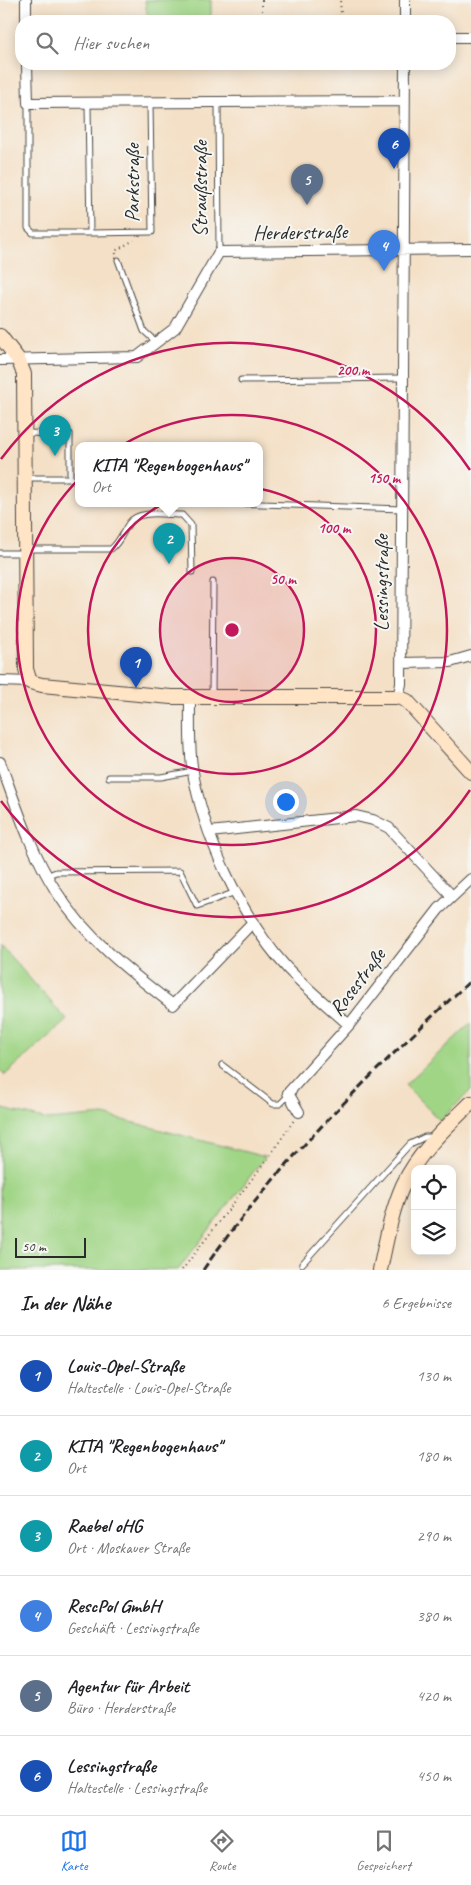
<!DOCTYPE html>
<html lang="de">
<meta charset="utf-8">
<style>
:root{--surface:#fff;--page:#f2f2f2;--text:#202124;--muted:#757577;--line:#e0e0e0;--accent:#1a73e8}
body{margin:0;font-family:Caveat,sans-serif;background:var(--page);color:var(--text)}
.controls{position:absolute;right:15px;bottom:15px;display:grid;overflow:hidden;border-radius:10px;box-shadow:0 2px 12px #0003}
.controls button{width:45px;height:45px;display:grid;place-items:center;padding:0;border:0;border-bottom:1px solid var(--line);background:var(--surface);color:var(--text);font:25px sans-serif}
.scale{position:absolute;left:15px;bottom:12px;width:71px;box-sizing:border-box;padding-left:5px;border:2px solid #2b2b2b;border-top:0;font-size:14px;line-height:18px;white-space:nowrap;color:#2b2b2b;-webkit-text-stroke:4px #f6f6f2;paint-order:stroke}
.you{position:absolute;left:285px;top:801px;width:18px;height:18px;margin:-12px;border:4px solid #fff;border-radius:50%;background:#1a73e8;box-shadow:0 0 0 8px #1a73e833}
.badge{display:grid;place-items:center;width:32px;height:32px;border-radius:50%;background:var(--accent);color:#fff;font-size:16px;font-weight:700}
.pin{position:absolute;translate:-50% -41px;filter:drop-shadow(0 1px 2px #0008)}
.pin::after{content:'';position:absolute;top:26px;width:18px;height:15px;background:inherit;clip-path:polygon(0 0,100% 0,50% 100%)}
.popup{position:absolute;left:75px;top:442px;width:188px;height:65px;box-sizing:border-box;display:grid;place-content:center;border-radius:10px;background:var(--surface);filter:drop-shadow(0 1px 4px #0005);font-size:16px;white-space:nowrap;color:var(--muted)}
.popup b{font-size:19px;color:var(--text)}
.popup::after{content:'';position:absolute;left:50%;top:100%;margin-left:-10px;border:10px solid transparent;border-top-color:var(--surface)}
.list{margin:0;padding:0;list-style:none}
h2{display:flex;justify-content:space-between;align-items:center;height:65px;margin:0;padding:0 20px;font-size:21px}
h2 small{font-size:16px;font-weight:400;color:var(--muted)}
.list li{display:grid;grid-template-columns:32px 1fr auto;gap:15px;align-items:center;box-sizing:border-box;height:80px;padding:0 20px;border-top:1px solid var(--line)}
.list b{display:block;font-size:19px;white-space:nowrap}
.list p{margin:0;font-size:16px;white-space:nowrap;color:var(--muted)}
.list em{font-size:16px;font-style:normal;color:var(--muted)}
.icon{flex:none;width:28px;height:28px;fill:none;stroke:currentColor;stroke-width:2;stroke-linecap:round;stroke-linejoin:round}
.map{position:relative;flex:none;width:471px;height:1270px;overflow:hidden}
.search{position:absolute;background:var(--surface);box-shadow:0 2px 12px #0003;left:15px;right:15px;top:15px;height:55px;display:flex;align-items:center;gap:12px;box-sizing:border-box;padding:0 18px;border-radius:20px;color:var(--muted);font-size:19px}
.sheet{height:545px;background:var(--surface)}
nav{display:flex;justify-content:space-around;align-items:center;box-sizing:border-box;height:70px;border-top:1px solid var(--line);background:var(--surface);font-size:14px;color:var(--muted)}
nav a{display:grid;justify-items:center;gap:2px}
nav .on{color:var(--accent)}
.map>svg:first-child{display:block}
</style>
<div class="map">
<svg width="471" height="1270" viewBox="0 0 471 1270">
<rect width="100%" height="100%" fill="#f6f6f2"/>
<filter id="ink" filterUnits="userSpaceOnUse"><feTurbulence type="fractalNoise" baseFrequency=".02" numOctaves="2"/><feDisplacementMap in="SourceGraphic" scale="10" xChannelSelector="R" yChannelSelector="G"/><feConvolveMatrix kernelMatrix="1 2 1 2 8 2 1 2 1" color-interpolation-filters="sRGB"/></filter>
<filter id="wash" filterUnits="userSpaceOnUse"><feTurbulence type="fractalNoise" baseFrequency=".0096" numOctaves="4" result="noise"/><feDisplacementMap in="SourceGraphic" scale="20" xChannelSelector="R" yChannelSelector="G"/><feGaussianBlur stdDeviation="1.12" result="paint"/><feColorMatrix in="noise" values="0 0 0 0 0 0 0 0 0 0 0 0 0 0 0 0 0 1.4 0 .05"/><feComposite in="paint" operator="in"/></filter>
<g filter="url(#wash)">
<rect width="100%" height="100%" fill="#f4e0c6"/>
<!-- green -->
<path fill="#a0d586" stroke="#668058" d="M145,0H211V21H148Z
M0,945L67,1020L5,1075L0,1069Z
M471,1023V1090L440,1121L405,1085Z
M0,1106L3,1109L48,1120L104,1115L265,1157L178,1270H0Z"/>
</g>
<g filter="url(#ink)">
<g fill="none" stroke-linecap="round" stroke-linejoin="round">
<defs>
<path id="service" d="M28,103V228L33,233H90L88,104
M218,103L219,252
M90,233L152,232L150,104
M118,260L144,331L156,342
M241,380L402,378
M25,433L70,434V478L79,485
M26,478H70
M233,503L402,509
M26,549H111C120,542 122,533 129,523C138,509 167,515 182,515L191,525L192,572
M0,553H25
M212,695L213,582
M109,777H161L193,771
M46,876L56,872L180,871L197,906L236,892
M222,1065L273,1104H280L289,1095
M302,1264L410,1144L425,1137H435"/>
<path id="minor" d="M26,0V21
M405,0V21
M450,37H471
M27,64L28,103L404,101
M0,360L137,357L175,328L219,252L471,249
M401,663L450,662L471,656
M0,681L30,682
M398,697L401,684L405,64
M190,698C190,720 189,744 192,766C202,834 241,917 287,968C306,988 328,1006 349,1025
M0,762C16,805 31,852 56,891C85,937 130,972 173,1005L253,922
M210,832L356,816L373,820L389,828L452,896
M299,1112L288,1093L349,1025L439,909L471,879"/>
<path id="secondary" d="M0,336L18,359L24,374L26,669L30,682L42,685L171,697H398L407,701L471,772
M380,1270C386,1242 391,1212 403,1185C418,1153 446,1127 471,1103"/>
</defs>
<!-- service casing -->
<use href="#service" stroke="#494642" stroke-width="7"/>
<!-- minor casing -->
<use href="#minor" stroke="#494642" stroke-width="12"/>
<!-- secondary casing -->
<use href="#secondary" stroke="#494642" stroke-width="16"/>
<!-- path -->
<path stroke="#494642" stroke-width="2" stroke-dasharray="1 4" stroke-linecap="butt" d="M262,0V21
M337,21L341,14L340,0
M116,254L115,251L134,240
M182,1270L269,1157L294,1120"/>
<!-- service -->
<use href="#service" stroke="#fff" stroke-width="5"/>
<!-- minor -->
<use href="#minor" stroke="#fff" stroke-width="10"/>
<!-- secondary -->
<use href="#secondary" stroke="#ffe4c6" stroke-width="14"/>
<!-- rail -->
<path stroke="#2b2b2b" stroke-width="3" stroke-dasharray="8 4" stroke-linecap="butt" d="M203,1270C279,1161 374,1071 471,980"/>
</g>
</g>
<!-- distance rings -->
<circle cx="232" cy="630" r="72" fill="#c2185b" fill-opacity=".12"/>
<g fill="none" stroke="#c2185b" stroke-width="2.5">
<circle cx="232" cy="630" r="72"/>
<circle cx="232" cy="630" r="144"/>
<circle cx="232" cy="630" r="215"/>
<path d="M470 790A287 287 0 0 1 1 801M1 459A287 287 0 0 1 470 470"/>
</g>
<g text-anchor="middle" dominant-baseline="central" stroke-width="4" stroke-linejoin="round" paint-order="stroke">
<!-- street labels -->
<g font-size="21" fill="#2b2b2b" stroke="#f6f6f2">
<text transform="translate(132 183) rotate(-90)">Parkstraße</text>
<text transform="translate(200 189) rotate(-90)">Straußstraße</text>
<text transform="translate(300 232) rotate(-1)">Herderstraße</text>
<text transform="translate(381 583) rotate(-90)">Lessingstraße</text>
<text transform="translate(357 982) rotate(-53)">Rosestraße</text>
</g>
</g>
<circle cx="232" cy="630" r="8" fill="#c2185b" stroke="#f6f6f2" stroke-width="2.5"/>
<g font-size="15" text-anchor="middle" font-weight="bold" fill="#c2185b" stroke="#f6f6f2" stroke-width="4" stroke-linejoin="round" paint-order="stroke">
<text x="353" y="375">200 m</text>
<text x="384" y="483">150 m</text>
<text x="334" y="533">100 m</text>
<text x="283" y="584">50 m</text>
</g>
</svg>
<div class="controls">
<button><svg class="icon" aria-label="locate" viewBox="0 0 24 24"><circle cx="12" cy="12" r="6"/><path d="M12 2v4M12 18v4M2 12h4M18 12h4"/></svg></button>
<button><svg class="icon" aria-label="layers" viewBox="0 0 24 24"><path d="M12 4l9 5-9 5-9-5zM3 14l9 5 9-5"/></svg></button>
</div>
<div class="scale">50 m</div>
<div class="you"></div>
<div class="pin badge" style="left:136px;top:688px;background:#1a4fb4">1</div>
<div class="pin badge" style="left:169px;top:564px;background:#0f9aa8">2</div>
<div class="popup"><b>KITA &quot;Regenbogenhaus&quot;</b>Ort</div>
<div class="pin badge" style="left:55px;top:456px;background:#0f9aa8">3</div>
<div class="pin badge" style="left:384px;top:271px;background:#3f7fe0">4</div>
<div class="pin badge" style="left:307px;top:205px;background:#5c6f8a">5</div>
<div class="pin badge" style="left:394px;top:169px;background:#1a4fb4">6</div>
<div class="search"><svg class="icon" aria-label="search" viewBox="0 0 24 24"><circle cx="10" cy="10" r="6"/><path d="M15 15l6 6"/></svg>Hier suchen</div>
</div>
<section class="sheet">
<h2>In der Nähe<small>6 Ergebnisse</small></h2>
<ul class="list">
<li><span class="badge" style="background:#1a4fb4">1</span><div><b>Louis-Opel-Straße</b><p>Haltestelle · Louis-Opel-Straße</p></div><em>130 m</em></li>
<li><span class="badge" style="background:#0f9aa8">2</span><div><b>KITA &quot;Regenbogenhaus&quot;</b><p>Ort</p></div><em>180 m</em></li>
<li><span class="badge" style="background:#0f9aa8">3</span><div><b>Raebel oHG</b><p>Ort · Moskauer Straße</p></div><em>290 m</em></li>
<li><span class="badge" style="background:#3f7fe0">4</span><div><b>RescPol GmbH</b><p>Geschäft · Lessingstraße</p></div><em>380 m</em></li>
<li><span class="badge" style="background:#5c6f8a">5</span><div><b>Agentur für Arbeit</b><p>Büro · Herderstraße</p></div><em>420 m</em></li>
<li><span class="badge" style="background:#1a4fb4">6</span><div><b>Lessingstraße</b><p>Haltestelle · Lessingstraße</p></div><em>450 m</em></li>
</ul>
</section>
<nav>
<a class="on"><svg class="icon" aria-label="map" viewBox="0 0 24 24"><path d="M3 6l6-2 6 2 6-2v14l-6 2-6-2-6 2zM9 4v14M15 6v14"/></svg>Karte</a>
<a><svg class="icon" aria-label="directions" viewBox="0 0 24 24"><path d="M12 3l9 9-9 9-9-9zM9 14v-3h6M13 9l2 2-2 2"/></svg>Route</a>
<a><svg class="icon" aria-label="saved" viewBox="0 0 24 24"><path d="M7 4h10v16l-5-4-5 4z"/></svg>Gespeichert</a>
</nav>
